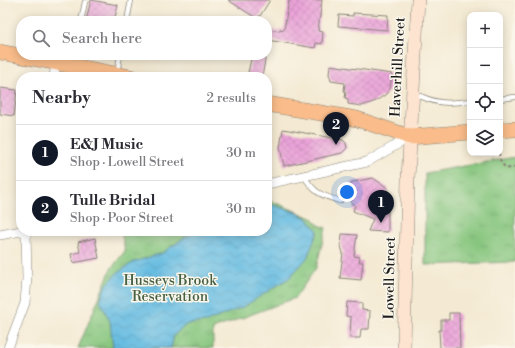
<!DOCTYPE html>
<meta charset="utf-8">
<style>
:root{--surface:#fff;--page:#f7f7f7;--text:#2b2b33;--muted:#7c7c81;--line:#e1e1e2;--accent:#111827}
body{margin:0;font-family:"Libre Bodoni",serif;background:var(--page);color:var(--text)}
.controls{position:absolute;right:12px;top:12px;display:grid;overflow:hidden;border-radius:8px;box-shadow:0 2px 10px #0003}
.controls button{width:36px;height:36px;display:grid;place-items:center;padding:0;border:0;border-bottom:1px solid var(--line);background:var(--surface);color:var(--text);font:20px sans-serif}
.you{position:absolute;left:347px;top:192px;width:14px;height:14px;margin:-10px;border:3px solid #fff;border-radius:50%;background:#1a73e8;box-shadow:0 0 0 6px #1a73e833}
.badge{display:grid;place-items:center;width:26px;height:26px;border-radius:50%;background:var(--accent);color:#fff;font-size:13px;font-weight:700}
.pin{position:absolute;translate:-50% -33px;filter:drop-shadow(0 1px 2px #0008)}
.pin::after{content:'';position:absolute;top:21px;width:14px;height:12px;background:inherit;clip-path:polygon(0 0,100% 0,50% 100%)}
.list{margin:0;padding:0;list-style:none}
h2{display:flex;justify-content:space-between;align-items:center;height:52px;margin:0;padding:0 16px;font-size:17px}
h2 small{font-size:13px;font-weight:400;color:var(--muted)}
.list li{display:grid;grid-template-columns:26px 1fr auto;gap:12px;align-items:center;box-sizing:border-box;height:56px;padding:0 16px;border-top:1px solid var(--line)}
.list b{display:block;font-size:15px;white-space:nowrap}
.list p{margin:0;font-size:13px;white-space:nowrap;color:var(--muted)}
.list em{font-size:13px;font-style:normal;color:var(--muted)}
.icon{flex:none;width:22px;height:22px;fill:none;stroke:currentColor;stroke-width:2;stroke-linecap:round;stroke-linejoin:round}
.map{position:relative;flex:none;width:515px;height:348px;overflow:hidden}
.search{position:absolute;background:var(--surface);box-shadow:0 2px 10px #0003;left:16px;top:16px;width:256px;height:44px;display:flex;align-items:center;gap:10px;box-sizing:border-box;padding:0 14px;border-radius:16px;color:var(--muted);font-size:15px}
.panel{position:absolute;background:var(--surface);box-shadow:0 2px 10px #0003;left:16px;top:72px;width:256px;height:164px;border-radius:16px}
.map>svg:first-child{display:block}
</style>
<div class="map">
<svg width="515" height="348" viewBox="0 0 515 348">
<defs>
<pattern id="park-tufts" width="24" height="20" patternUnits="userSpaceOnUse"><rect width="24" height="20" fill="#85c57d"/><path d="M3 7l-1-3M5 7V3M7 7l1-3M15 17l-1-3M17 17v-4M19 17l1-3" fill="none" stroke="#72a96b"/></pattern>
<pattern id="water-waves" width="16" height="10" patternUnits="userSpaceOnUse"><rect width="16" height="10" fill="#65bbe1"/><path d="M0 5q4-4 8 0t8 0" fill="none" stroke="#57a0c0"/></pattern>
<pattern id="building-cross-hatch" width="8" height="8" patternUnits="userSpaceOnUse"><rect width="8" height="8" fill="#eaa3d8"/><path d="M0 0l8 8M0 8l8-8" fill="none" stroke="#c88cb9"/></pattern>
</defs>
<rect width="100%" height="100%" fill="#fbf7ec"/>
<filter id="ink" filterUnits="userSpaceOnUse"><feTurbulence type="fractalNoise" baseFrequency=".025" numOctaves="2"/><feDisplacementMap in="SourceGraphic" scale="8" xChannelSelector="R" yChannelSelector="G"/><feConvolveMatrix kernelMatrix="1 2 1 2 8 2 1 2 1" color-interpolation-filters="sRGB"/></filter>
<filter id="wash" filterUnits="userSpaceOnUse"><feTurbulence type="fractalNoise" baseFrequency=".012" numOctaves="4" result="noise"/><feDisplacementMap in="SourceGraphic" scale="16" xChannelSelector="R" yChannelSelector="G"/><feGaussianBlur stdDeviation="0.9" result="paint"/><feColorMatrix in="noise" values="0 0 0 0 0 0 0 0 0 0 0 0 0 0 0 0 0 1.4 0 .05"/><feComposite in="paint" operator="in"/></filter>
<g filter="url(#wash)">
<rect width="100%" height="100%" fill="#f4ead3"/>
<!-- park -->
<path fill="url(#park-tufts)" stroke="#50704c" d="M515,157V262L425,265V173Z
M267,199L314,219L317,224L326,228L316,268L295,298L213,329V348H78L111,269L125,251L121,231H267Z"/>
<!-- water -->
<path fill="url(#water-waves)" stroke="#406c7e" d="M267,203L298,213L307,218L318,231L307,258L289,278L243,307L206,322L187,324L174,335L171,348H113L110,321L100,301L105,287L117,273L134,262L162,253L194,231H267Z"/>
<g id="blocks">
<!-- building -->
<path fill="url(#building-cross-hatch)" d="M91,0L118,5L114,21H86Z
M228,0H270L260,16L256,18Z
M289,0H322L318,31L323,32L322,44L316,43L315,48L267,40V29L280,31V29L284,30Z
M353,13L388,15L387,30L338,26L339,15L353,16Z
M252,55H266L262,77H247Z
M330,65L392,74L390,89L385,95L376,101L362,106L348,104V99L345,98L346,92L344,91L345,83L331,81L329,74Z
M0,88L17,90L14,116L0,114Z
M283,129L343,140L346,143L347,148L342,153L284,166L280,147Z
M373,178L388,188V232L368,231L373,219L353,211L355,205L351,203L352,199L346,196L352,182Z
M342,234L357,235L354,256L360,257L359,262H363L361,280L340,278L343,253L341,246Z
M95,238L99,258L73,263L71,254L80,252L78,242Z
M347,302L362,303V310L370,311L369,329H361L360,338H350L351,317L346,316Z
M449,313H459L460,348H440L439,330H441V320H449Z"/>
</g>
</g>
<g filter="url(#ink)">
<use href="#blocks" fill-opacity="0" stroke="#888378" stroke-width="1"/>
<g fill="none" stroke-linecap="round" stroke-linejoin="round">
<defs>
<path id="service" d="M81,21L85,2
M127,21L131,0
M117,73L120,55
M414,93C435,104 446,104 470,101
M500,99L515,97
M304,176C315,194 321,195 340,201"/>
<path id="minor" d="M54,77L56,63
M267,184L367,162L410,137
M0,235L21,231
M8,348L25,303L27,278L26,231"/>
<path id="secondary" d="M404,348L408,178L418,0"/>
<path id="primary" d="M0,52L131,77
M267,104L357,119L410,137L470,132
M500,130L515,129"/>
</defs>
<!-- service casing -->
<use href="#service" stroke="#888378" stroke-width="6"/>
<!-- minor casing -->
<use href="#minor" stroke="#888378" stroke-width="10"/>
<!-- secondary casing -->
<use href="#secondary" stroke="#888378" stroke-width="14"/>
<!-- primary casing -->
<use href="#primary" stroke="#888378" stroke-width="16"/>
<!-- path -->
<path stroke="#888378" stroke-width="2" stroke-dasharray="3 3" stroke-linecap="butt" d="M499,153C500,162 504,172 515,167"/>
<!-- service -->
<use href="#service" stroke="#fff" stroke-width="4.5"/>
<!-- minor -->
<use href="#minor" stroke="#fff" stroke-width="9"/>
<!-- secondary -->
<use href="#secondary" stroke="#fde4d0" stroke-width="13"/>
<!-- primary -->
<use href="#primary" stroke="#f9bc8a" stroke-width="15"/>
</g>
</g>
<g text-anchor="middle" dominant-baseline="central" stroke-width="3" stroke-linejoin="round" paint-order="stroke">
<!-- street labels -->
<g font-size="14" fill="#1c1c1c" stroke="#fbf7ec">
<text transform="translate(398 67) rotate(-87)">Haverhill Street</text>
<text transform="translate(390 278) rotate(-89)">Lowell Street</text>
</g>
<!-- park labels -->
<g font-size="14" fill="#466043" stroke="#fbf7ec">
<text x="170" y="281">Husseys Brook<tspan x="170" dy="16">Reservation</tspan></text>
</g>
</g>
</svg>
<div class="controls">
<button>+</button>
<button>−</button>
<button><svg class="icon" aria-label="locate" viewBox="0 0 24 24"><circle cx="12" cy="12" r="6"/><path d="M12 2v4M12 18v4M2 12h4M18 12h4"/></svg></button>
<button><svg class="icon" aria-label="layers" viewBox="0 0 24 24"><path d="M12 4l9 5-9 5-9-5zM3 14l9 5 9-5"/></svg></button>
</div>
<div class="you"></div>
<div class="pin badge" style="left:381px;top:223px">1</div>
<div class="pin badge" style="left:336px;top:145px">2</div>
<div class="search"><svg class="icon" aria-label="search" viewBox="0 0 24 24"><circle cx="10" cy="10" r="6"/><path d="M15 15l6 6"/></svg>Search here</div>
<section class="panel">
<h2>Nearby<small>2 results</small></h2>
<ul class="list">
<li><span class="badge">1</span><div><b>E&amp;J Music</b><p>Shop · Lowell Street</p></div><em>30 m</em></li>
<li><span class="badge">2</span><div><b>Tulle Bridal</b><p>Shop · Poor Street</p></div><em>30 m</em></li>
</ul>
</section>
</div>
